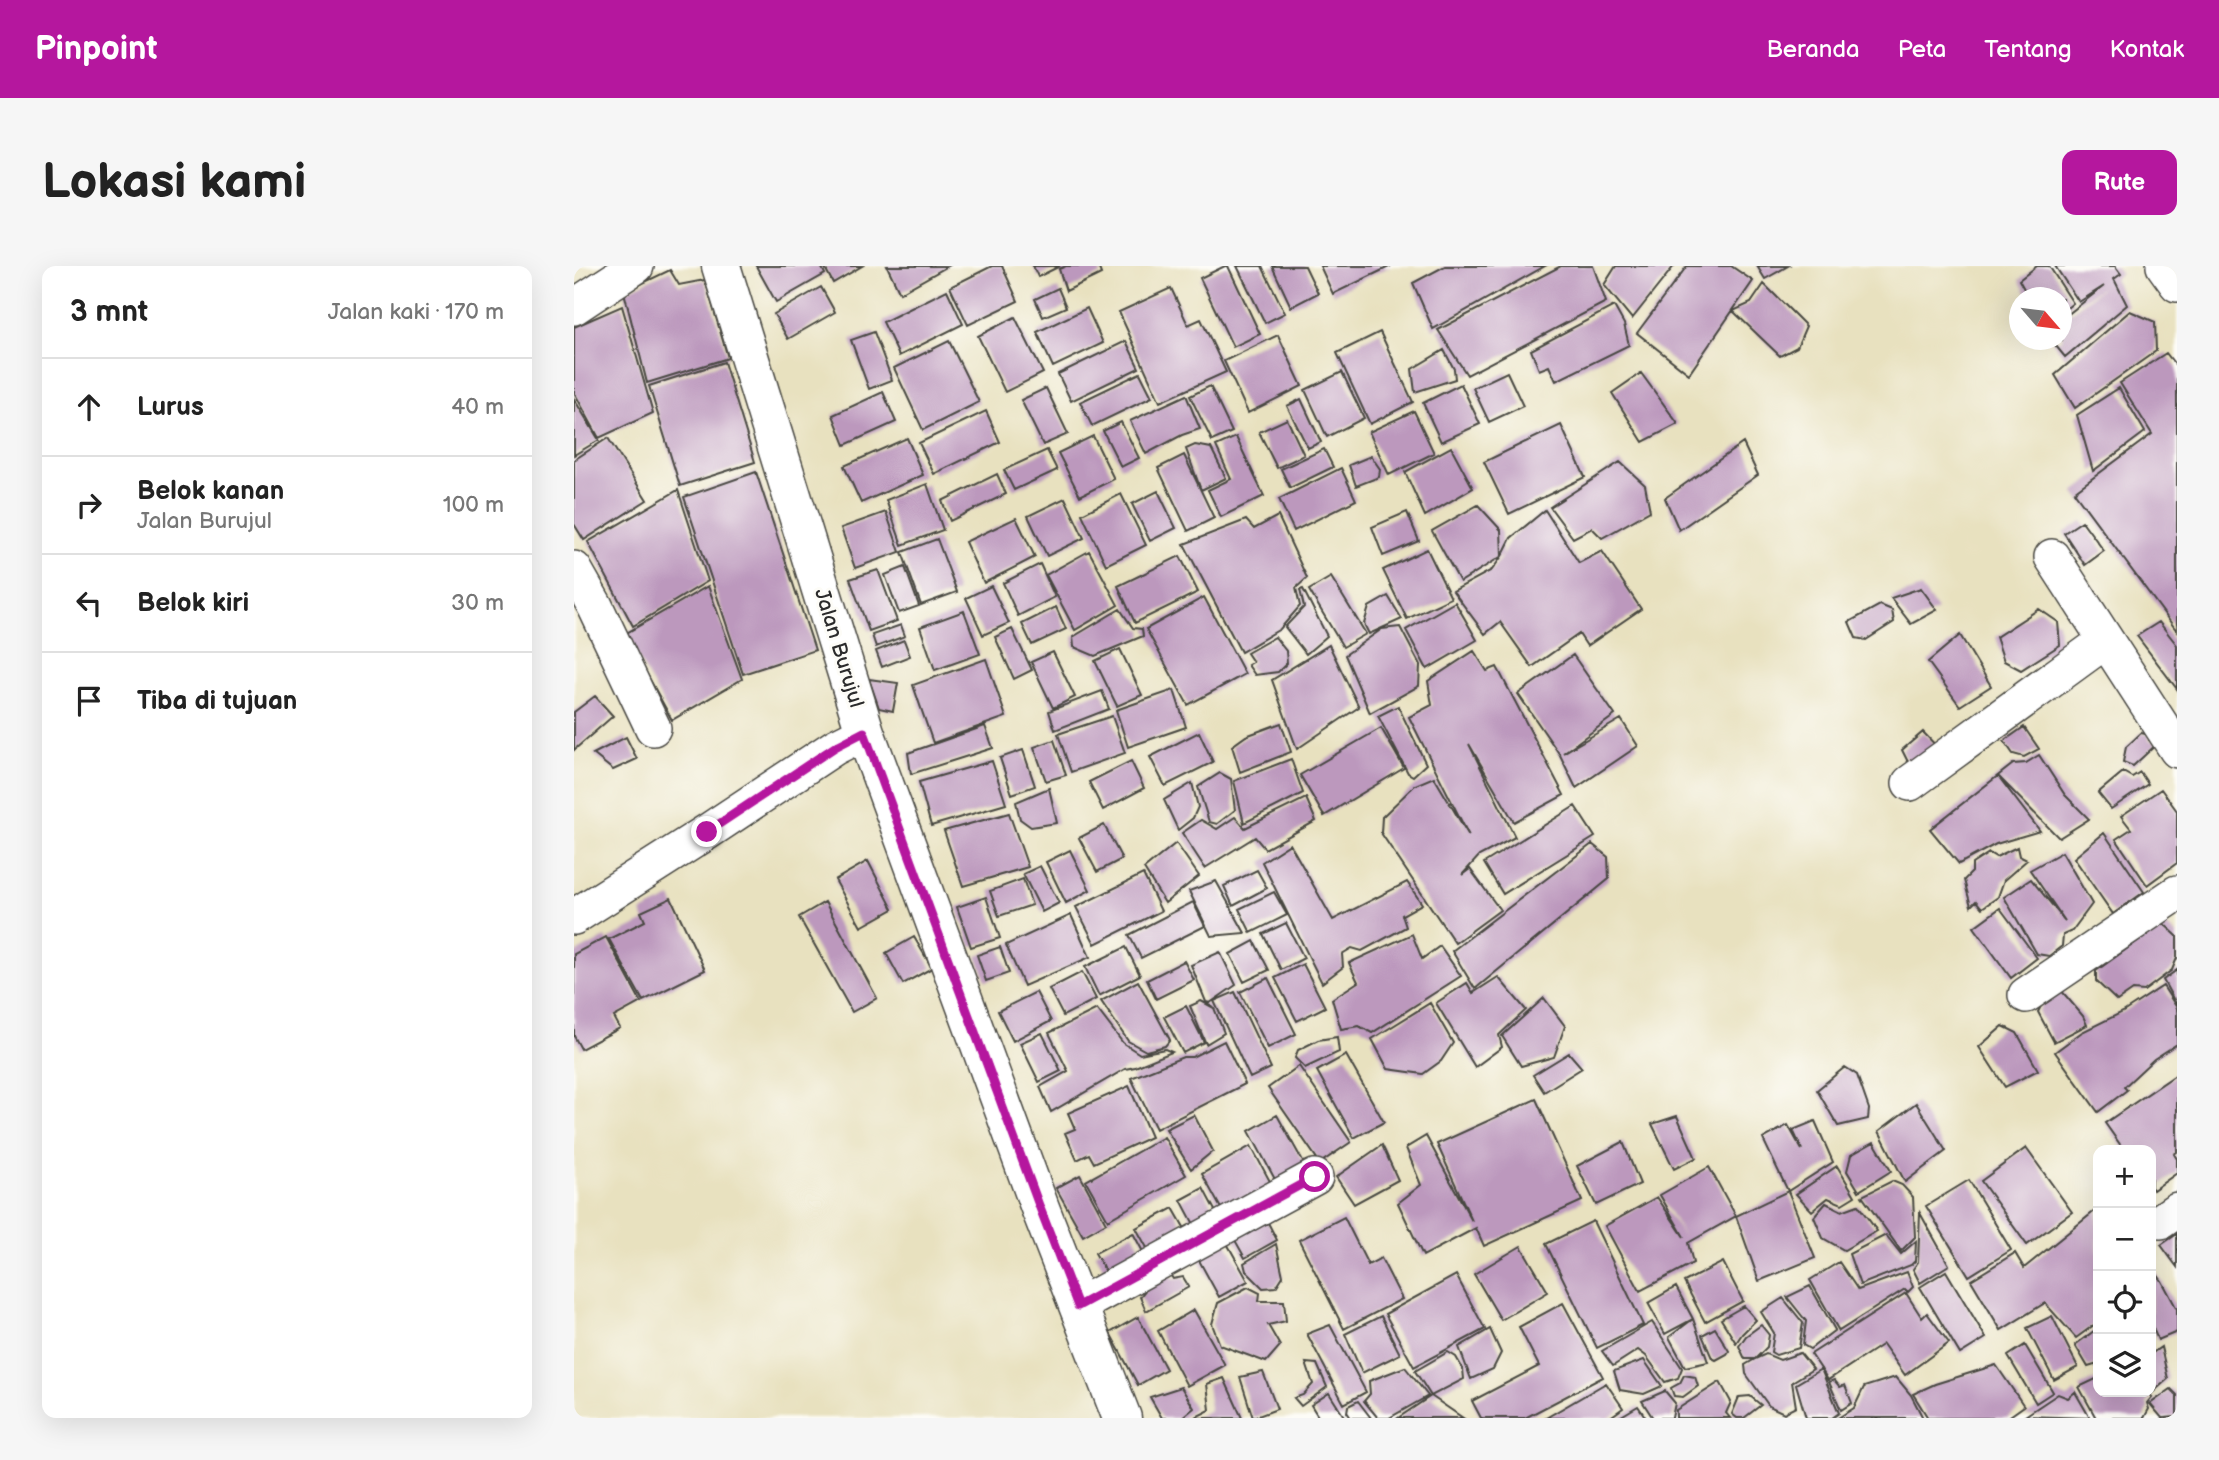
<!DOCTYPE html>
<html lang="id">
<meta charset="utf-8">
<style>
:root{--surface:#fff;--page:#f6f6f6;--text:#222;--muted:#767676;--line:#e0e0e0;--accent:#b5179e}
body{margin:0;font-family:"Balsamiq Sans",sans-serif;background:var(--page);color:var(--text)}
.controls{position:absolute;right:21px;bottom:21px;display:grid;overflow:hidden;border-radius:14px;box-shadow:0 7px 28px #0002}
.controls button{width:63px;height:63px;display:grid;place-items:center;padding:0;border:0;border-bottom:2px solid var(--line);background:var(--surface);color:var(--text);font:35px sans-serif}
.compass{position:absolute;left:1435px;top:21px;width:63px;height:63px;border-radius:50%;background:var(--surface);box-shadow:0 7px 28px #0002;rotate:118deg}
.stop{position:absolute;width:21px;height:21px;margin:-16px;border:5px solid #b5179e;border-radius:50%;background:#fff}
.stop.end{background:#b5179e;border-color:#fff;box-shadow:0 2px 7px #0008}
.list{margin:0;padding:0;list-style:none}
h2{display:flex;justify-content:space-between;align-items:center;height:91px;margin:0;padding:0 28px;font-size:30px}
h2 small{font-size:23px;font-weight:400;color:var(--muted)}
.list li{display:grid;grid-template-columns:46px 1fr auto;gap:21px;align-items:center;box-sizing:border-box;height:98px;padding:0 28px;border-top:2px solid var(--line)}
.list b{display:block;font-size:26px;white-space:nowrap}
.list p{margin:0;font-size:23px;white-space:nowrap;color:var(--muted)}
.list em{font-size:23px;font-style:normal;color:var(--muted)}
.icon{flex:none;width:38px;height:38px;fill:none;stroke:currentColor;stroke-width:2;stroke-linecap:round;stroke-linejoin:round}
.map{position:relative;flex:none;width:1603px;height:1152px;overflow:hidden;border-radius:14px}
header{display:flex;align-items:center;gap:42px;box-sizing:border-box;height:98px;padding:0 35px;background:var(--accent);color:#fff}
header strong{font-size:33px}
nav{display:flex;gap:38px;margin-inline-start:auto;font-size:24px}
.intro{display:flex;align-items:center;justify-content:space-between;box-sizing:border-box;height:168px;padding:0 42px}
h1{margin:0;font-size:49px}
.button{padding:18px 32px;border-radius:14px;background:var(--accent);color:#fff;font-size:24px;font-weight:700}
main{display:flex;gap:42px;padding:0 42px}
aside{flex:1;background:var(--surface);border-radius:14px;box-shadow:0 7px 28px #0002}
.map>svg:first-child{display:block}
</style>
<header>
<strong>Pinpoint</strong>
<nav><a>Beranda</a><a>Peta</a><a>Tentang</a><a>Kontak</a></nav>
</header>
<div class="intro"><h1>Lokasi kami</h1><a class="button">Rute</a></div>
<main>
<aside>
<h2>3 mnt<small>Jalan kaki · 170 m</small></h2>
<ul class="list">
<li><svg class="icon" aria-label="ahead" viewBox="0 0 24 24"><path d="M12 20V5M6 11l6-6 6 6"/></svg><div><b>Lurus</b></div><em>40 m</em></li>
<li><svg class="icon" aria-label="right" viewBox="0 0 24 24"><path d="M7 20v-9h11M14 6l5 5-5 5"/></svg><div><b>Belok kanan</b><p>Jalan Burujul</p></div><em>100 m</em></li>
<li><svg class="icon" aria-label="left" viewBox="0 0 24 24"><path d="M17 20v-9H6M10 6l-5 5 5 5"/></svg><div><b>Belok kiri</b></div><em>30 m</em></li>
<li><svg class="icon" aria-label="arrive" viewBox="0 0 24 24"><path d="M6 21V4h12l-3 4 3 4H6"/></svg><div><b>Tiba di tujuan</b></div></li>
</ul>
</aside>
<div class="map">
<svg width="1603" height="1152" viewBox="0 0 1603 1152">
<rect width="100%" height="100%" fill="#fdfcf7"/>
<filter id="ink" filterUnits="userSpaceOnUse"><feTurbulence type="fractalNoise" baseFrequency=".0143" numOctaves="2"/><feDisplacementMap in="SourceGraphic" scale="14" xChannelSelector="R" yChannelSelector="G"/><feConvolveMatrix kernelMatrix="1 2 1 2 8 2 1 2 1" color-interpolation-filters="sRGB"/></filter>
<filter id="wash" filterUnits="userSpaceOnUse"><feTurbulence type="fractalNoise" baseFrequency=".00686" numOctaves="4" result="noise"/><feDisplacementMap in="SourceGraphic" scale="28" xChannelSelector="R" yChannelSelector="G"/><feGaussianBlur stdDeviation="1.57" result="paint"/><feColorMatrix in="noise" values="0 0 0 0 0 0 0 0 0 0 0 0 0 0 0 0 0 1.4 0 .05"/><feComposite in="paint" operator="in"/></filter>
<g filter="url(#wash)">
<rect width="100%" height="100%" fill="#e8e1bf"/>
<g id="blocks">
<!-- building -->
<path fill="#bc98bd" d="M182,0H247L251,8L202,36Z
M250,0H288L259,17Z
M313,0H374L326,27Z
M418,0H428L444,35L394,59L376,21Z
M459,0H486L464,11Z
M492,0H524L527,8L492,25L485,3Z
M651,0H654L686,68L659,81L626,12Z
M663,0H688L711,47L691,57Z
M698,0H731L744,27L717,41Z
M746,0H817L759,28Z
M871,0H971L859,63L839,17Z
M987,0H1019L1032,36L893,109L864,64Z
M1042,0H1100L1058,53L1030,19Z
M1113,0H1157L1179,15L1115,108L1063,67Z
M1183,0H1214L1191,13Z
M1463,0H1475L1499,37L1488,46V32H1455L1445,14Z
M1481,0H1541L1547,8L1540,13L1553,39L1491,91L1477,74H1488V53L1530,20L1505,36Z
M96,4L105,19L131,14L154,92L73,117L50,26Z
M1190,18L1232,60L1223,81L1206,90L1159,45L1177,37Z
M247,21L261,46L214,73L200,48Z
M484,22L492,41L469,51L461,33Z
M597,22L614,59L627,53L652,106L586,136L545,46Z
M373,24L389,58L325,90L309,56Z
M48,40L79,147L25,172L0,126V61Z
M1040,40L1050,58L1055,79L982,115L975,100L965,104L957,84Z
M513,42L529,77L479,101L463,66Z
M1556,45L1581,56L1582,85L1501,142L1481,109Z
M441,51L469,107L431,126L404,70Z
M300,66L318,114L295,123L277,74Z
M806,66L839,136L796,158L763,87Z
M704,69L728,120L674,147L650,95Z
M375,75L405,136L349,164L320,102Z
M552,75L565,102L497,135L484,108Z
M870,84L880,103L881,113L841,126L838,103Z
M1592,87L1603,101V365L1500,226L1578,168L1546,117Z
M150,96L181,196L106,220L75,120Z
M768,106L790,152L753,171L731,124Z
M933,106L949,140L915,156L899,122Z
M566,107L578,131L518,160L506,136Z
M1067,107L1104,158L1069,176L1038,127Z
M887,118L906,158L867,176L849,137Z
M636,120L658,166L638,175L616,130Z
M472,122L494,168L469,179L447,134Z
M1545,122L1571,166L1519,205L1503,149Z
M309,126L322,156L271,179L259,149Z
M612,129L626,163L608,169L572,188L556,155Z
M0,133L25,174L0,189Z
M727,133L747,176L734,182L713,140Z
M412,145L426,176L360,208L345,177Z
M840,145L860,187L815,209L795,166Z
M713,153L730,189L703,202L685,166Z
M547,156L565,192L547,201L529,165Z
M987,159L1011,211L935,248L910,196Z
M519,170L540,213L506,230L484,187Z
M662,171L690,230L647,251L634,224L657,213L642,180Z
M34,172L73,234L10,274L0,258V194Z
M333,172L349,209L287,237L270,200Z
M1169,177L1184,209L1105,264L1091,232Z
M621,179L637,182L652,212L627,224L612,183Z
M877,181L899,222L851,250L831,206Z
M750,183L759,201L716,222L707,203Z
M473,184L483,204L440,224L430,204Z
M610,189L640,252L614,265L584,202Z
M797,190L806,203L805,211L782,220L775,199Z
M1046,196L1071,219L1076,245L1028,272L1018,262L999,272L976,241Z
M767,202L782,234L720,265L705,233Z
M182,206L241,384L169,408L110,231Z
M423,208L432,228L376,255L368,235Z
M353,218L369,264L328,279L312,234Z
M104,224L134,315L59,360L14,276Z
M584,225L602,262L576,275L558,238Z
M547,228L572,279L532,299L508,248Z
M491,232L510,272L473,290L454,250Z
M904,239L927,264L928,290L937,272L971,244L1005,297L1028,285L1067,343L1013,380L1005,368L958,401L926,356L911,368L879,325L918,304L928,290L886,316L858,265Z
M312,246L326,286L281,302L267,262Z
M833,246L845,275L809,290L798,261Z
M704,250L733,312L722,322L726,340L706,363L667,386L610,278L672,254L680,263Z
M442,252L461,291L410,317L391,276Z
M1508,255L1530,285L1511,299L1490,267Z
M363,273L383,326L347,339L328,286Z
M853,283L877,332L833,353L809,304Z
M515,285L544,339L501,364L472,309Z
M606,290L624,326L561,357L544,320Z
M466,298L481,331L444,350L429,317Z
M331,301L345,340L325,347L311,309Z
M304,304L323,355L295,365L276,313Z
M757,311L792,368L769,381L735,324Z
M134,320L168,413L98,454L51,368Z
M417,320L435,357L409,369L392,332Z
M1347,322L1363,344L1337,358L1317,332Z
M729,323L753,370L732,388L711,361L730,341L726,324Z
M814,330L828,353L795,368L790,358L795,341Z
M630,331L671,408L614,439L572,363Z
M881,336L903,374L853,403L832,364Z
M1306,339L1318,344L1320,356L1292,374L1282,372L1275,356Z
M482,341L492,363L458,379L448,358Z
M546,343L559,362L568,363L569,370L521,390L500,381L499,371Z
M1465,343L1484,356L1486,379L1447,404L1430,395L1422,371Z
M390,345L406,388L361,404L346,361Z
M1585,356L1603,379V423L1563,370Z
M327,359L331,370L302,381L298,369Z
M826,361L846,399L845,420L796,447L771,389L808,363Z
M438,363L458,404L440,413L421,371Z
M1386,369L1417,420L1386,440L1354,396Z
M701,371L712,385L713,397L704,406L681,409L674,399L679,396L673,387Z
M330,374L336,390L308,401L302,385Z
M755,379L785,441L723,483L698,414Z
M546,383L568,429L543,440L521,395Z
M900,385L913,405L923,401L990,529L940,556L895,478L941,571L905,590L888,609L896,603L926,644L881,677L807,567L808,551L841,519L860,511L895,570L835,451L858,439L854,415Z
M479,386L501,431L479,442L457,396Z
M999,389L1041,449L989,487L1047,453L1064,480L1002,522L986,489L944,428Z
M412,393L432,451L359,477L339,419Z
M295,413L324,417L319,445L305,442Z
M600,424L612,461L554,481L542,444Z
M528,425L535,443L481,464L475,445Z
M21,430L39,450L0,484V446Z
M824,440L852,498L839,510L834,507L804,450Z
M538,450L551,487L497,506L484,468Z
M707,457L717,486L666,506L658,480L672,470Z
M411,460L419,482L337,508L334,487Z
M1450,461L1465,483L1450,491L1439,488L1430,475Z
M807,462L830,502L750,550L726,509Z
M625,466L639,496L591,520L576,491Z
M1349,466L1368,486L1338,504L1328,484Z
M1567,467L1576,469L1575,474L1584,477L1559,500L1549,496L1552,481Z
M52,471L63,493L39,504L19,488Z
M480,474L492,509L472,515L460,481Z
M449,484L461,520L438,528L426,492Z
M1465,489L1491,529L1515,553L1485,572L1424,510L1466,565L1422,578L1385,598L1356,563L1439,498L1452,497Z
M717,493L729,527L670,557L660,515Z
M418,495L432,538L357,560L345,516Z
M557,495L570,522L529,544L515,516Z
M1549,506L1558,511L1566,506L1574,518L1537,543L1524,527Z
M646,507L657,513L661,544L643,558L635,556L624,521Z
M618,517L624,541L619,552L604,564L590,534Z
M475,522L483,557L457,561L446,553L442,536Z
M1587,523L1603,545V597L1573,619L1542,573L1557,563L1547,550Z
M732,532L742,555L691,583L681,571L631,602L608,567L627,554L643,563L661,551L671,562Z
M1001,540L1021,571L929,628L910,597Z
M435,547L454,601L389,620L370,565Z
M530,559L548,593L523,606L505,572Z
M1530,567L1570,626L1539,648L1500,592Z
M602,577L625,610L591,637L570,603Z
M716,578L759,654L833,616L848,638L828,649L832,661L788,685L778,682L768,688L769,701L748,717L688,596Z
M1018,578L1034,591L1035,613L901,723L878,685Z
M1443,581L1445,590L1453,594L1430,614L1424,631L1408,642L1402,635L1397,640L1390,614L1398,606V598L1415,587L1422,591Z
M496,584L516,624L492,637L472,596Z
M1488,586L1518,638L1498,665L1489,669L1488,680L1475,690L1463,688L1430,631L1457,613L1491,655L1456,604Z
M294,595L319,643L287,661L261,614Z
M466,600L485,637L468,646L449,608Z
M683,604L693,622L659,640L650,620Z
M569,608L587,645L521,678L502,641Z
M449,613L458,639L425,650L416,625Z
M642,615L671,667L637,670L615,625Z
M700,626L713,649L677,667L665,643Z
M412,631L426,672L397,681L383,641Z
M97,632L131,704L69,735L35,673L71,655L67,646Z
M251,636L303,732L278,746L225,651Z
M619,636L631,660L567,692L555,669Z
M1426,642L1463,692L1437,712L1400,661Z
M497,649L516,691L450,720L432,679Z
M712,657L730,692L707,704L689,668Z
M1589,657L1603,670V692L1598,704L1570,725L1559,724L1543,735L1522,715V705Z
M838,668L848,693L866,680L887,710L798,767L785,760L767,763L758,733L784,716L775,697Z
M32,671L67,736L40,751L46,762L7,783L0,770V688Z
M340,671L358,702L329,718L312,687Z
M680,675L695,704L670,716L656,688Z
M426,681L435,707L412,715L403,689Z
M552,681L566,709L525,730L511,701Z
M646,686L662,719L636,737L632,736L617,699Z
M610,695L620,714L582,733L573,714Z
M729,698L751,741L723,755L701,712Z
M1603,704V740L1589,714Z
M508,706L522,733L489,750L475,723Z
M924,711L952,744L925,769L928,781L901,801L862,737L893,717L899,727Z
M694,712L722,768L694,782L666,726Z
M564,715L596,774L591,780L572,785L554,775L527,735Z
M1589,720L1603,742V778L1580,793L1550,821L1553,824L1524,846L1481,786L1508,766L1549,746Z
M1486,723L1509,750L1513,759L1480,776L1464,746L1470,734Z
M462,726L477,755L439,775L424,745Z
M661,726L697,802L676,812L640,735Z
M970,732L991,760L980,791L947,800L928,770Z
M627,735L640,742L650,767L632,778L616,740Z
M856,737L879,777L867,795L849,808L814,803L798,773Z
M612,740L630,776L609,787L590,751Z
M523,743L549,777L566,788L591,783L598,786L561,801L551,803L477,846L466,821L494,805L475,767Z
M1429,760L1443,767L1464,804L1431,821L1405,781Z
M468,767L487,805L465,816L446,777Z
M763,771L765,786L731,802L721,792L724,784L744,774Z
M650,775L671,818L582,863L557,812L609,791H618Z
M995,787L1008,802L970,826L959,809Z
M772,789L810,856L780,872L743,805Z
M725,800L777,876L746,897L694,822Z
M1271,801L1283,809L1295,843L1294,853L1264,860L1243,824Z
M1603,808V886L1600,888L1603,893V907L1579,924L1577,921V884H1550L1531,857Z
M555,820L577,871L520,897L515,888L503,894L491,867L501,863L494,847Z
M962,833L1008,935L910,980L902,962L849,990L824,937L847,919L832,882L852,870L898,955L863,878Z
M1342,837L1372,885L1331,916L1305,865Z
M620,849L639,885L617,903L592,863Z
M703,849L733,903L704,919L675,865Z
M1103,850L1122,892L1100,903L1078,858Z
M1241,855L1259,896L1214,925L1189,873L1214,859L1228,884L1219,864Z
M590,871L612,909L534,954L512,915Z
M1049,876L1066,918L1022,939L1003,900Z
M1300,876L1317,905L1285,925L1273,905L1277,889Z
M808,879L824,914L780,938L762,911Z
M677,880L699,921L650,948L628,908Z
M1452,882L1498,946L1453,979L1407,915Z
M1263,900L1281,930L1268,938L1254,932L1238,945L1222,928Z
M1135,901L1162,950L1114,977L1119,997L1066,1025L1031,960L1083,931L1110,971L1086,929Z
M506,909L532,957L509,970L482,922Z
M1395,914L1437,984L1395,1010L1352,940Z
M1318,915L1328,919L1339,931L1341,971L1327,985L1288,930Z
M629,922L645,952L623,964L607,934Z
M1214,925L1241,992L1185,1015L1162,950Z
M1252,937L1268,945L1284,939L1303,965L1270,984L1249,972L1240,951Z
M599,942L615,970L578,991L562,962Z
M1522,944L1524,945V1056L1502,1072L1471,1037L1427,1064L1397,1014L1441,987L1450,1002Z
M1346,947L1375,999L1346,1017L1339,1003L1344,996Z
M690,949L703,974L671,992L657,967Z
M770,951L794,999L807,992L828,1033L770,1063L725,974Z
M1019,955L1069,1059L1023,1082L972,978Z
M559,967L575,997L538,1017L521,987Z
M1603,968V1001L1587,979Z
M1312,969L1327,988L1342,975L1341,995L1337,999L1286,1019L1275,988Z
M650,972L674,1015L645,1031L621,987Z
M702,978L709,1010L702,1021L689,1022L672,1005L670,997Z
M947,980L974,1026L927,1054L900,1008Z
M1149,996L1169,1035L1131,1056L1110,1016Z
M1265,996L1284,1024L1333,1006L1339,1021L1334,1026L1331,1023L1265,1065L1236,1014Z
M590,1000L599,1013L609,1011L615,1021L572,1045L566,1031Z
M1577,1000L1588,1015L1603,1043V1066L1584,1074L1577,1058Z
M1372,1005L1412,1072L1386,1088L1346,1021Z
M882,1009L911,1063L840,1101L811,1048Z
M1236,1020L1261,1064L1236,1083L1229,1079L1232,1055L1213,1031Z
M674,1021L686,1027L685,1035H710L712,1055L694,1059L706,1080L692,1096L646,1079L638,1058L644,1037Z
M1102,1021L1119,1053L1134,1096L1111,1101L1095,1071L1119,1053L1091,1068L1074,1037Z
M1332,1027L1348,1052L1353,1047L1375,1077L1331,1109L1309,1078L1254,1114L1247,1103L1265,1147L1258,1152H1232L1222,1118L1247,1103L1237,1088Z
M1209,1032L1229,1057L1225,1082L1202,1089L1197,1086L1200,1067L1187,1046Z
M989,1037L1029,1111L951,1152H907L898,1135L965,1100L945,1061Z
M1170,1040L1182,1054L1168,1068L1162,1077L1147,1053Z
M620,1044L651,1099L613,1120L584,1065Z
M807,1050L826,1088L788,1107L771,1068Z
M1478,1050L1504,1101L1480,1114L1453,1062Z
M564,1051L592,1103L564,1119L536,1067Z
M1078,1056L1108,1102L1104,1112L1091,1116L1072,1090L1064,1084L1039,1100L1028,1085Z
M756,1059L792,1126L770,1138L733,1068Z
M1187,1059L1195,1069L1193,1081L1181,1093L1192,1088L1206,1094L1226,1087L1239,1103L1218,1116L1222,1141L1210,1147L1195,1140L1172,1108L1171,1099L1181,1093H1171L1165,1080L1172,1070Z
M1141,1062L1155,1085L1153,1088L1142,1094L1138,1092L1128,1069Z
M1524,1062V1098L1514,1101L1501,1079Z
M916,1063L927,1087L919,1103L897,1113L885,1081Z
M1451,1079L1479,1126L1462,1137L1434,1090Z
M1587,1081L1594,1113L1578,1127L1577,1088Z
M874,1086L882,1091L889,1103L890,1113L857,1130L841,1105Z
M1070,1094L1088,1120L1070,1128L1046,1124L1040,1105Z
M732,1097L743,1098L753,1121L727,1140L720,1132L729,1129L739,1118Z
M1422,1099L1450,1140L1433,1152H1354L1339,1128L1361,1118Z
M831,1101L854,1130L815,1152H804L790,1135L796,1128L795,1115Z
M689,1106L703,1143L679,1152L666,1111Z
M1110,1109L1121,1111L1124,1120L1109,1131L1100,1130L1097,1122L1106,1117Z
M1322,1111L1337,1129L1349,1152H1264L1280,1142L1290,1121Z
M650,1112L668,1152H620L636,1144L633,1118Z
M1524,1112V1126H1572L1578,1131L1573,1137L1575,1143L1570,1152H1522L1505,1121Z
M1260,1114L1266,1121L1271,1119L1278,1137L1267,1144L1255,1116Z
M1146,1116L1157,1136L1152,1147L1156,1152H1102V1144Z
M1032,1117L1049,1142L1035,1152H972Z
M607,1121L620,1142L608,1152H588L576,1131Z
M1597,1123L1603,1129V1151L1588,1152L1576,1138Z
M1091,1125L1101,1137L1098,1152H1079L1068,1135Z
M1501,1126L1516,1152L1451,1150L1484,1128L1494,1132Z
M755,1127L771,1152H745L737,1139Z
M857,1130L889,1152H824Z
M1176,1130L1187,1139L1170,1152H1163L1158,1148L1165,1131Z
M784,1135L797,1152H777L773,1146L774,1140Z
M1064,1140L1072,1152H1044Z"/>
</g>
</g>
<g filter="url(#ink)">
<use href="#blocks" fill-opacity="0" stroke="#474641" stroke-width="2"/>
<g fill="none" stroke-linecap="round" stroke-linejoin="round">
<defs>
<path id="minor" d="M1590,0L1603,18
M0,41L62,0
M1478,291L1603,484
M0,303L21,340L79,462
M1336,517L1531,375
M0,651L133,566L261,481L291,466
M1452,729L1603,627
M1587,955L1603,944
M504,1040L741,911"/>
<path id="tertiary" d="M147,0L291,466L466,942L548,1152"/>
</defs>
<!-- minor casing -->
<use href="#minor" stroke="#474641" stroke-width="38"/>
<!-- tertiary casing -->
<use href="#tertiary" stroke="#474641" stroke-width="41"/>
<!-- minor -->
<use href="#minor" stroke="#fff" stroke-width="35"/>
<!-- tertiary -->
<use href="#tertiary" stroke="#fff" stroke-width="38"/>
</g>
</g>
<g fill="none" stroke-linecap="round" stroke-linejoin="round" filter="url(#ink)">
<!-- route -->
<path stroke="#b5179e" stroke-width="9" d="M133,566L261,481L290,466L466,942L504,1040L741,911"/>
</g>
<g text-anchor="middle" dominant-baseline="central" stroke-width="6" stroke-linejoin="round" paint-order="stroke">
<!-- street labels -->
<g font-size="21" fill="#2b2b2b" stroke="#fdfcf7">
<text transform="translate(265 382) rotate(73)">Jalan Burujul</text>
</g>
</g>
</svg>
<div class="controls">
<button>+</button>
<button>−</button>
<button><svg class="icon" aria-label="locate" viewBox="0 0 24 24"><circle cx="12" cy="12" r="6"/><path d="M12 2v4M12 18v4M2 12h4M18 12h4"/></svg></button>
<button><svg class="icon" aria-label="layers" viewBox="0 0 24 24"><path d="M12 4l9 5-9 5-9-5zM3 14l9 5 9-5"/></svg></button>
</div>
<svg class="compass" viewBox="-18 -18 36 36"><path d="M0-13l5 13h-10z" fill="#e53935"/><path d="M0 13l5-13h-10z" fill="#767676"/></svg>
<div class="stop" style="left:741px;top:911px"></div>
<div class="stop end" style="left:133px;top:566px"></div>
</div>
</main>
